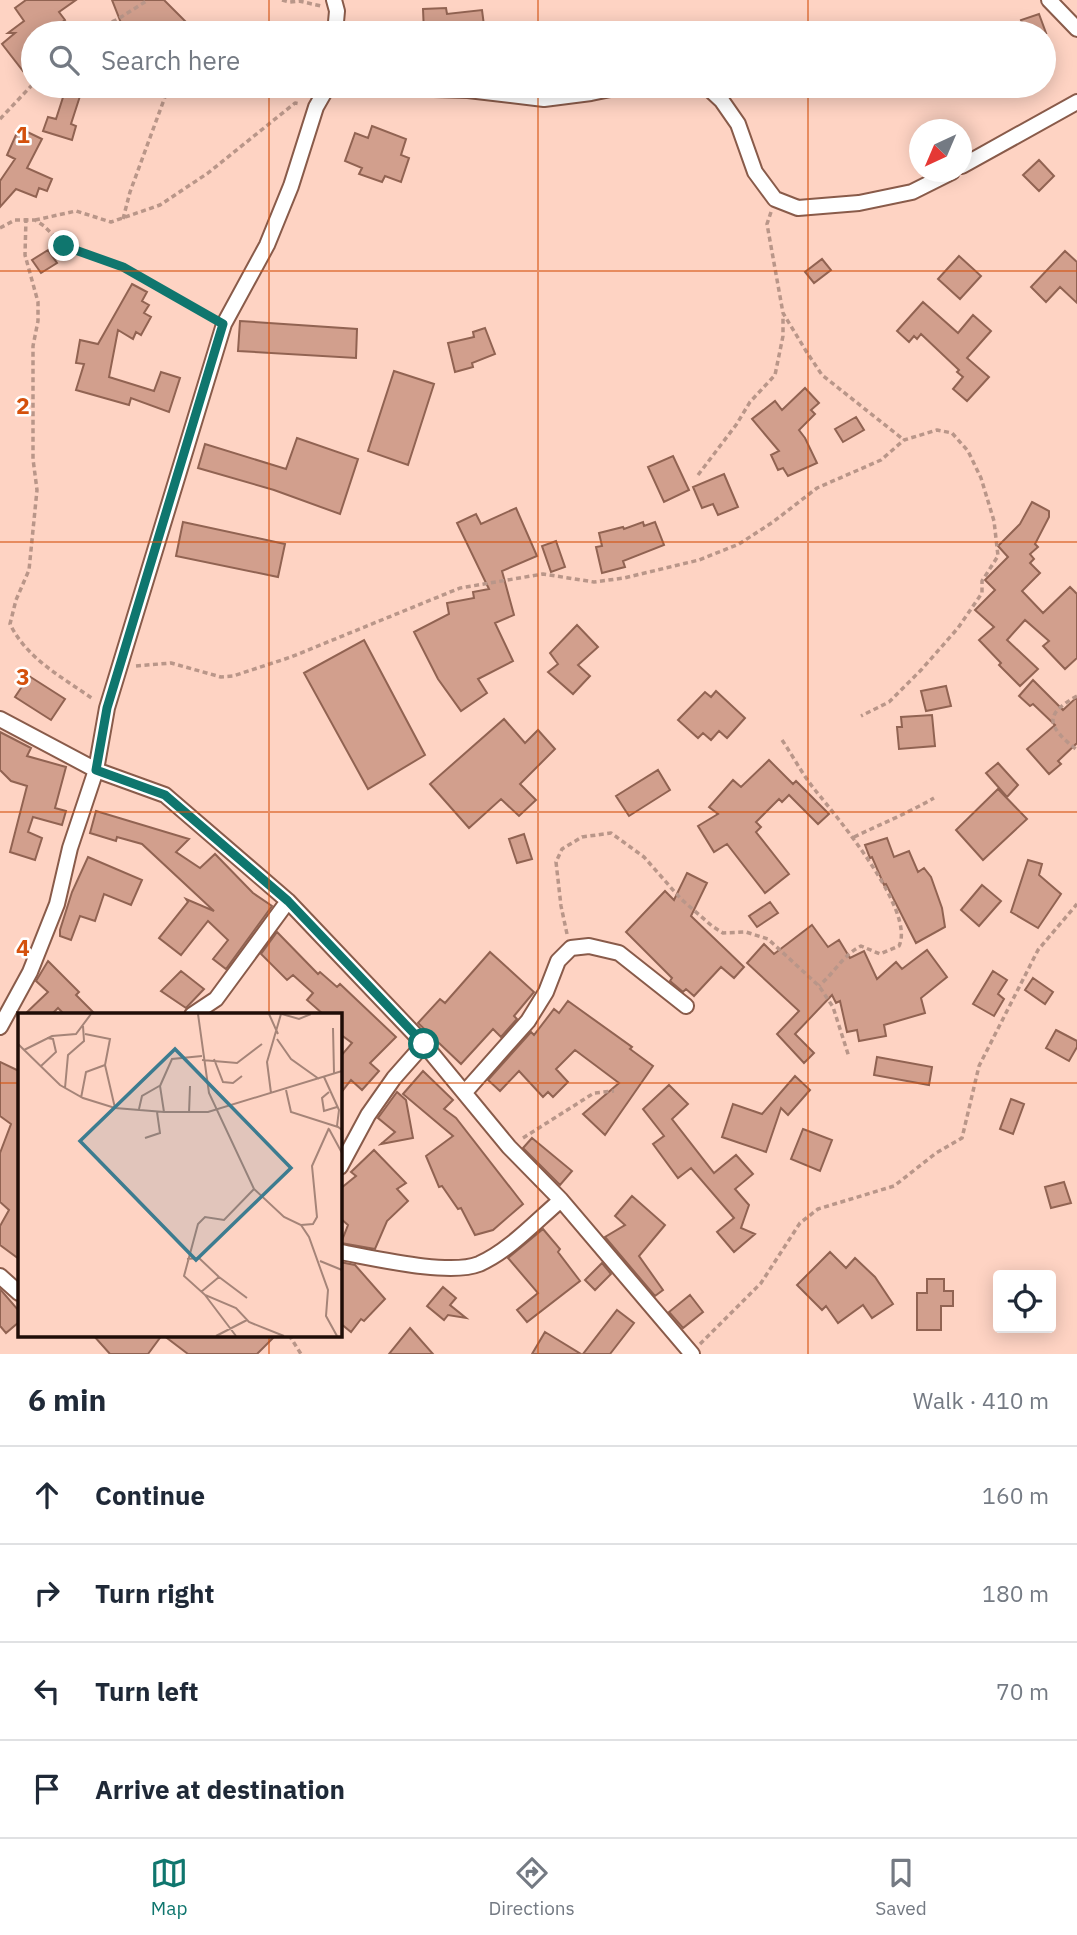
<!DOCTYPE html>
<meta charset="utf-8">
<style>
:root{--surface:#fff;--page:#f2f2f3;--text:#1f2937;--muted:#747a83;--line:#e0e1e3;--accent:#0f766e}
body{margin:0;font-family:"IBM Plex Sans",sans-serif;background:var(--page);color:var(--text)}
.controls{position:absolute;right:21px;bottom:21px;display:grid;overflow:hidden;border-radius:7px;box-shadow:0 4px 18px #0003}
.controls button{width:63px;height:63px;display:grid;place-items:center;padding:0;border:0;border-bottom:2px solid var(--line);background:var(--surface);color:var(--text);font:35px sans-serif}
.compass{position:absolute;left:909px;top:119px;width:63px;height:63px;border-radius:50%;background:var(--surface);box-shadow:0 4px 18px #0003;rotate:224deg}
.stop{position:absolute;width:21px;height:21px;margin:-16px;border:5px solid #0f766e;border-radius:50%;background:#fff}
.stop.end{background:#0f766e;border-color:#fff;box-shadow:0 2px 7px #0008}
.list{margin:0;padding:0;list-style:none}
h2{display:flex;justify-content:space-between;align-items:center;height:91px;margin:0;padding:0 28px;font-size:30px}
h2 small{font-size:23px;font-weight:400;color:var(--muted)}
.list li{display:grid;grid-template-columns:46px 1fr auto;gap:21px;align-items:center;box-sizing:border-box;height:98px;padding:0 28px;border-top:2px solid var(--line)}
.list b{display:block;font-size:26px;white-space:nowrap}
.list em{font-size:23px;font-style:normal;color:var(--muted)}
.icon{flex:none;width:38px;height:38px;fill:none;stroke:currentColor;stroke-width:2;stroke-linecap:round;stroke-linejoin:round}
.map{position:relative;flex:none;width:1077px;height:1354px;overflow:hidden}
.search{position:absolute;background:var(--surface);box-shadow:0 4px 18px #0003;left:21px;right:21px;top:21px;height:77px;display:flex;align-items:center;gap:18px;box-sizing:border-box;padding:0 24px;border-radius:38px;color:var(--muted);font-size:26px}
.sheet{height:483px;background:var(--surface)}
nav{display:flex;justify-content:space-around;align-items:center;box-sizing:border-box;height:98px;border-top:2px solid var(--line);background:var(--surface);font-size:19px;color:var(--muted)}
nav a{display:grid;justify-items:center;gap:4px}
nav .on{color:var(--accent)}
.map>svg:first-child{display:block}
</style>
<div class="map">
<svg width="1077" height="1354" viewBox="0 0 1077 1354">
<rect width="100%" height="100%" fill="#fed3c3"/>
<!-- building -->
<path fill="#d29f8d" stroke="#916352" stroke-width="2" d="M26,0H76L59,12L65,20L48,33H33V63L23,71L2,44L15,33H8L24,21L15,8Z
M112,0H164L185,21L173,33H125Z
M446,8L447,14L482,10L485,33H424L423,9Z
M1039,14L1046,33H1026L1021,20Z
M66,88L81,93L71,124L76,126L72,140L43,131L48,117L56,119Z
M372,126L406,139L401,155L409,158L401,182L385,176L382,182L359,174L362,168L345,161L355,133L368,138Z
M19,128L42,139L27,168L52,179L47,191L39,188L36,197L16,189L0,207V181L15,159L7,155Z
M1039,160L1054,176L1039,191L1023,175Z
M48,250L57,263L41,273L32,260Z
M1065,251L1077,262V303L1060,287L1046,302L1031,287Z
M959,256L981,276L960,299L938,279Z
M822,259L831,270L814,283L805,272Z
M132,284L147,292L142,301L149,305L144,313L151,317L141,335L136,332L133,339L118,330L109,377L154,391L161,372L180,378L169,412L131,398L129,405L76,390L84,364L76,363L80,340L98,344Z
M923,302L958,333L973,315L991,331L967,358L989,377L967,401L953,389L963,377L957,372L959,370L921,334L917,339L914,336L909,342L897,331Z
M240,321L357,329L356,358L238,351Z
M485,328L495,354L472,363L473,367L455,372L448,343L474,337L473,332Z
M394,371L434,384L408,465L368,451Z
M805,388L819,403L811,410L815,414L799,430L805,438L817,463L788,476L783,468L778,470L771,455L779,451L752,419L775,401L782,410Z
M856,417L864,430L843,442L835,429Z
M297,438L358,459L340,514L274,490L198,468L205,444L286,469Z
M673,456L689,490L664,502L648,467Z
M724,474L738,507L718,515L713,504L702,508L693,487Z
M1032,502L1049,511V517L1035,544L1038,547L1030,554L1034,559L1030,563L1040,573L1022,591L1043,613L1070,587L1077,594V658L1065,669L1043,646L1049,641L1025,620L1007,640L1038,669L1020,686L999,665L1001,663L979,640L994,627L975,610L995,590L985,580L1008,557L998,546L1020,524Z
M516,508L537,556L502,571L514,615L495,623L513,661L478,679L487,693L461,711L438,679L414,632L449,614L447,603L474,598L473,592L489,589L457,523L476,514L481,524Z
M183,522L285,544L278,577L176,556Z
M643,522L644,526L655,522L664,545L623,561L625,567L602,573L596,547L602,546L599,533L623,527L624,529Z
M556,541L565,567L551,572L542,546Z
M577,625L598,647L578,665L590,676L573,694L548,672L558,664L550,653Z
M364,640L425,755L368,789L304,673Z
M29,676L65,699L51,720L15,697Z
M1033,680L1063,710L1077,697V743L1058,761L1061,764L1049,774L1027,749L1055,725L1033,704L1030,706L1019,696Z
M946,686L951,706L926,711L921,691Z
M716,691L745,718L727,738L719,731L711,740L703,733L698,738L678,720L705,692L711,697Z
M932,715L935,746L899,749L897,727H902L901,717Z
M504,719L525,743L538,730L555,749L520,784L536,800L519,816L501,799L469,828L430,784Z
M0,732L31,748L27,756L66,767L55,808L66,811L62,825L33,817L28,832L42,838L35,860L10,852L27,786L11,781L0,770Z
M769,760L793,784L796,781L829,814L818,824L789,795L782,802L779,799L756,822L761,827L756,832L789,874L765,893L727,844L714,852L698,826L718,814L709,807L733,780L741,787Z
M998,763L1018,785L1007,797L986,773Z
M658,770L670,790L629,816L616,796Z
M998,789L1027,819L983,860L956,830Z
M96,811L189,839L176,852L200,868L215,854L253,893L272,906L226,969L213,959L228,940L208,921L181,955L159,938L188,902L186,899L214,911L142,844L117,837L116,841L90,833Z
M524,834L532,859L517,863L509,839Z
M887,838L894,857L909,851L918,872L924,868L931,877L942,908L945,927L916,943L886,884L884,885L872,857L870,858L865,845Z
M88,857L142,880L131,905L104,894L95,921L80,916L71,940L60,936V930L72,892Z
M1028,860L1042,864L1039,875L1061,894L1038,928L1011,912Z
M687,873L707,883L691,916L744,967L734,978L721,967L694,996L686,989L683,992L670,981L672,978L626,932L665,891L674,900Z
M982,885L1001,901L979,926L961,910Z
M770,902L778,913L757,927L749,916Z
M812,925L828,947L839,940L850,958L864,951L877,979L896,962L902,969L927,950L947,977L921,998L925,1013L884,1025L886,1036L859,1041L857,1030L847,1032L840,1001L836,1003L832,995L795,1034L814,1053L804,1063L777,1034L799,1011L747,963L764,944L774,954Z
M277,932L318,974L320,972L337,987L340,984L396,1037L370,1063L379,1071L362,1090L351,1080L340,1094V1057L352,1043L340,1034V1014H323L307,1000L313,993L293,975L287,980L261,954Z
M490,952L534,992L514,1016L517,1019L501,1037L493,1029L461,1064L418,1023L440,999L445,1003Z
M48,961L79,992L76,995L95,1014H64L58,1008L52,1014H25L48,992L36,981Z
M181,971L204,989L186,1008L161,991Z
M993,971L1007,980L998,994L1004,999L994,1016L973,1004Z
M1033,978L1053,992L1045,1004L1025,990Z
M568,1001L632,1047L630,1049L653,1066L605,1135L583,1114L619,1083L575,1050L556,1069L568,1082L553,1097L548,1092L543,1097L519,1071L500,1091L488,1080L531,1032L534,1035L554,1009L559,1013Z
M1056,1030L1077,1041V1047L1069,1061L1046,1048Z
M877,1057L932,1067L929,1085L874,1075Z
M0,1062L19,1071V1259L0,1245V1226L9,1210L0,1202V1153L11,1124L0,1116Z
M423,1071L453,1100L444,1109L456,1118L523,1204L493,1230L475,1235L461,1208L458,1209L442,1186L439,1187L426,1156L453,1136L403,1094Z
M795,1076L810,1090L788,1115L781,1108L766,1152L722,1137L733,1104L762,1114Z
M669,1085L688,1104L672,1119L714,1173L736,1155L753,1174L735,1189L749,1205L741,1228L755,1234L734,1252L717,1232L734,1218L691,1168L678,1178L653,1144L664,1136L643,1109Z
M397,1092L406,1100L413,1138L381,1144L395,1132L378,1118Z
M1011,1099L1024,1104L1013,1134L1000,1129Z
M803,1129L832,1140L820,1171L791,1159Z
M532,1138L572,1171L560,1185L523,1148Z
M374,1150L406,1183L397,1189L408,1201L387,1221L375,1249L341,1243L348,1225L340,1218V1189L356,1176L351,1172Z
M1064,1182L1071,1203L1051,1208L1045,1187Z
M632,1196L665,1225L639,1256L663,1290L655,1296L605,1237L625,1225L615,1216Z
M543,1229L560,1249L558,1252L580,1281L527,1322L517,1310L538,1293L508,1258Z
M830,1252L846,1268L855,1258L875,1277L893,1304L872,1318L863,1305L838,1323L826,1306L822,1310L797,1285Z
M340,1262L355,1265L385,1299L364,1321L361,1319L351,1332L340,1323Z
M602,1263L611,1274L595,1290L585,1280Z
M927,1279H944V1291H953V1306H941V1330H917V1293H927Z
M443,1287L456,1298L450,1305L466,1318L448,1315L444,1320L427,1306Z
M0,1289L19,1311V1322L6,1333L0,1326Z
M690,1295L703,1312L683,1328L669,1312Z
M617,1310L634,1323L610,1354H583Z
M410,1328L433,1354H389Z
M545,1332L581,1354H532Z
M93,1335H162L148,1354H110Z
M163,1335H276L257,1354H188Z"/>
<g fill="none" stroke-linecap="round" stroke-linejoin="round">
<defs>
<path id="minor" d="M334,0L337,11L335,33
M1049,0L1077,29
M331,86L468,90L544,99L591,93L625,86
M706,86L722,101L738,124L755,172L775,199L798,208L859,203L912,192L952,172
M962,166L1077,102
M0,719L96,770L165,795L288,901L424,1044L509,1147L561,1200L692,1354
M192,1015L216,999L288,901
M0,1027L30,972L57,904L70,848L96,770L107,708L224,324L267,245L291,186L316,107L328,86
M465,1092L528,1021L546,992L558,961L571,948L589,946L619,953L686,1006
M340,1167L368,1115L394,1078L424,1044
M340,1252C374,1258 449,1276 479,1264C509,1251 536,1221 561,1200
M0,1276L19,1293"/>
</defs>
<!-- minor casing -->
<use href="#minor" stroke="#895b4a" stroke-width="18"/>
<!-- path -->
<path stroke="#b99689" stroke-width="3.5" stroke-dasharray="5 3.5" stroke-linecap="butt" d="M282,0L290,2L299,1L321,6
M89,33L118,19L148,0
M295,86L309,92
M0,119L33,84
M771,212L767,224L783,313L806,351L822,375L904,440
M26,218L25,255L38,302V321L33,346V459L37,490L29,570L16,600L10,624C27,659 62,677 93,699
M123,219L130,192L169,86
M35,220L76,211L111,222L160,205L208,173L295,103L301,104
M0,228L15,220H35L44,226L64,246L123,267L213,318
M698,475L736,425L750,402L775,375L783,336V315
M136,666L171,663L221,677L233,676L291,657L460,588L543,574L594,582L624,578L699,560L739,544L773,522L817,488L881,460L904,440L937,430L952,433L968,451L981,478L994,521L998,556L982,581V593L958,628L922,669L889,702L861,716
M1077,696C1043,715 1047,726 1077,750
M782,740C793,756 802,774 815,790C837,817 916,911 899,946L880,954L861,946C843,955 835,972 819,986
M854,837C881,824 908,813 934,798
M567,934L561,906L556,862L562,849L582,837L611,833L644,857L681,899L712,926L723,933L746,932L768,939L819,986L833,1007L849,1057
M523,1138L594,1093L614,1091
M289,1335L301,1354
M700,1344L761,1283L800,1223L818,1209L894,1186L936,1153L962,1138L979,1066L1038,950L1077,904"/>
<!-- minor -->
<use href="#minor" stroke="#fff" stroke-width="14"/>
</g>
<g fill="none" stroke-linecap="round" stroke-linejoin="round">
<!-- route -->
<path stroke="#0f766e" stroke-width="9" d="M64,246L123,267L223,324L107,708L96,770L165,795L288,901L424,1044"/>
</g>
<!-- grid -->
<path fill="none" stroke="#d4510c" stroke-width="2" stroke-opacity="0.55" d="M269,0V33M538,0V33M808,0V33M269,86V1015M538,86V1354M808,86V1354M0,271H1077M0,542H1077M0,812H1077M0,1083H19M340,1083H1077M269,1335V1354"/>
<!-- overview -->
<g transform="translate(18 1013)">
<rect width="324" height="324" fill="#fed3c3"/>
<path fill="none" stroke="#a58478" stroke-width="2" d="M180,1L191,80L236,176L266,204L283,212L291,224L310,277L308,303L319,323M251,1L260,21M264,1L281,6L293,1M315,15L316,60M67,21L92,26L87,52L97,95M259,26L273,46L301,66M0,31L42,72L65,85L97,95L146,99H190L324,58M6,37L34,23L58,21L73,1M196,46L205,69L215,70L224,63M184,47L219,50L244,31M23,53L38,39L35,26L29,25M306,64L321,97L319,113L324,117M47,75L50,42L66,28L65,13M268,77L273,99L320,114M311,79L304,85L306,98L319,94M253,80L249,49L263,1M63,85L68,59L87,52M121,96L124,83L143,72M146,99L142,73L154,46L184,43M171,100L172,73M311,116L324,140M127,125L142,120L139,99M236,176L206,207L187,204L180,211L166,263L187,282L218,295L231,309L266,323M283,212L295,211L299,204L294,153L311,115M169,246L181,245L201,264M302,248L324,257M183,279L201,264L229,285M187,282L218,323M198,323L229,307"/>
<path fill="#3c7c90" fill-opacity="0.15" stroke="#3c7c90" stroke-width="3.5" d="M157,36L273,155L178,247L62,128Z"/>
<rect width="324" height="324" fill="none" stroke="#1f0d07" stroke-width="3.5"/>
</g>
<g font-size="23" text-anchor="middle" font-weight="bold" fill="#d4510c" stroke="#fff" stroke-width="5" stroke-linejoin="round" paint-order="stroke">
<text x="23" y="143">1</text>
<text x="23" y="414">2</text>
<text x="23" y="685">3</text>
<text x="23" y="956">4</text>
</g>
</svg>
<div class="controls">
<button><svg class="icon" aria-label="locate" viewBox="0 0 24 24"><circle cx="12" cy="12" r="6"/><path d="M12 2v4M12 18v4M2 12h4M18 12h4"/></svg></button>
</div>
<svg class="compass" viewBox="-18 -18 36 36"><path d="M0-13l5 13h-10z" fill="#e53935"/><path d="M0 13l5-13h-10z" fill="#747a83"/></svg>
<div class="stop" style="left:424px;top:1044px"></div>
<div class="stop end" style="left:64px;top:246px"></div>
<div class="search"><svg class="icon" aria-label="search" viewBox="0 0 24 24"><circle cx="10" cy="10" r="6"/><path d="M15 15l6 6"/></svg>Search here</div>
</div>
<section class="sheet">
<h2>6 min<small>Walk · 410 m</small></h2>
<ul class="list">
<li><svg class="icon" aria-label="ahead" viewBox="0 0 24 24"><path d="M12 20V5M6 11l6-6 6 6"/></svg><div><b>Continue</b></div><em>160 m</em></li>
<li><svg class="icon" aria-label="right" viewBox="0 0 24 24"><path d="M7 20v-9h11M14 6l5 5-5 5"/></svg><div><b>Turn right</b></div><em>180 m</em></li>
<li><svg class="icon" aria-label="left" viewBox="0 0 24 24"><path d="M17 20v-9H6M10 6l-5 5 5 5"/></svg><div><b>Turn left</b></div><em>70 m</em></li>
<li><svg class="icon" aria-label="arrive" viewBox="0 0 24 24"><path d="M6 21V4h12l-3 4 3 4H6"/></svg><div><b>Arrive at destination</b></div></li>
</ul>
</section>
<nav>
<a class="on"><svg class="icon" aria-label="map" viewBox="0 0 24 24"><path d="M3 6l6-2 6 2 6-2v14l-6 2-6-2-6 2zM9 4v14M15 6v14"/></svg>Map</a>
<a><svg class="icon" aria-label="directions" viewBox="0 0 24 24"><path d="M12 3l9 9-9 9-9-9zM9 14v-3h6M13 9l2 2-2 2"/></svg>Directions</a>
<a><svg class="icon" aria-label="saved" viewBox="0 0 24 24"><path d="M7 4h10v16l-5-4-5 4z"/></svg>Saved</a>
</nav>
